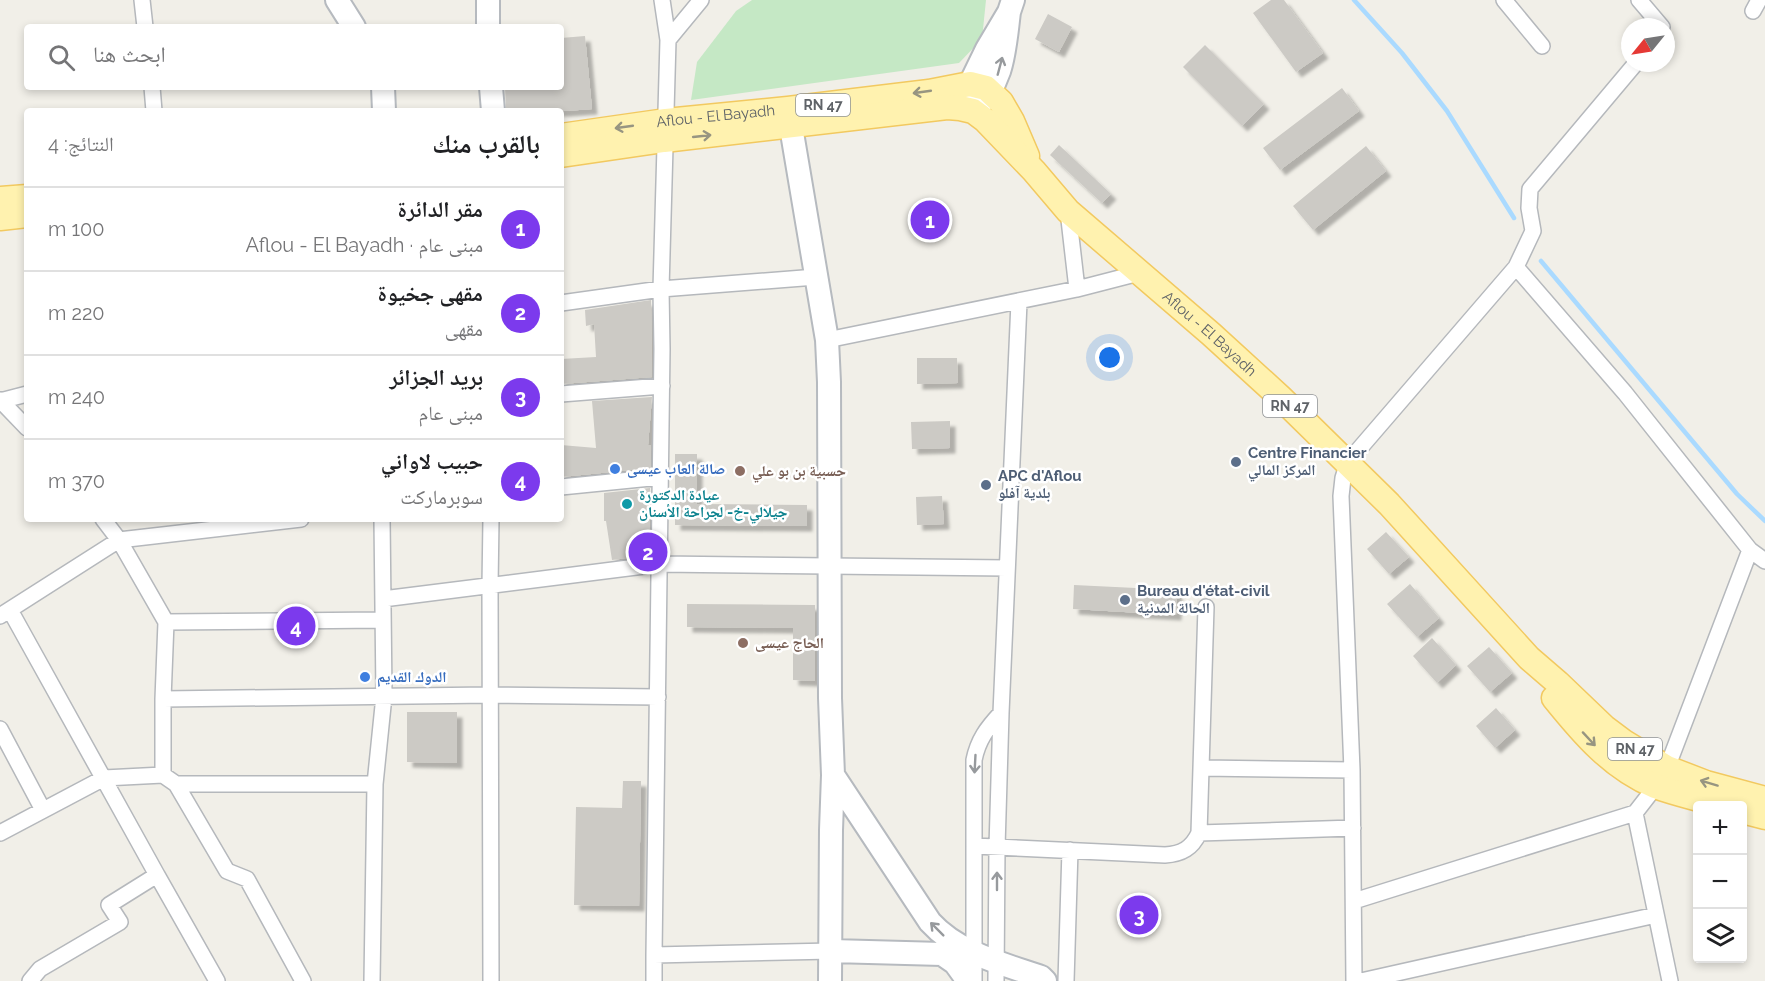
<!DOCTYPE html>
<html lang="ar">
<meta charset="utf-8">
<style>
:root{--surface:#fff;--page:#f6f6f6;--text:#202124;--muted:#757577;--line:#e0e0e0;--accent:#7c3aed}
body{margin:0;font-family:Raleway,"Noto Naskh Arabic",sans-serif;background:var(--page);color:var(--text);direction:rtl}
.controls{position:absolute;right:18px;bottom:18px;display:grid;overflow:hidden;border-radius:6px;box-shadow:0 3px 9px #0003}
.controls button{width:54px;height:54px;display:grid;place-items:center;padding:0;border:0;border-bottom:2px solid var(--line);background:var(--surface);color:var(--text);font:30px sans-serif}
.compass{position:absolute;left:1621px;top:18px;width:54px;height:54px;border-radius:50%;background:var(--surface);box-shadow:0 3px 9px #0003;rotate:240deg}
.you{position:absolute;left:1110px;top:358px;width:21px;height:21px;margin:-15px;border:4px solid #fff;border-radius:50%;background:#1a73e8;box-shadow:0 0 0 9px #1a73e833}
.badge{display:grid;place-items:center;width:39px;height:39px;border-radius:50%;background:var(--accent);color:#fff;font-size:20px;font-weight:700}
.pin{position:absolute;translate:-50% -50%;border:3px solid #fff;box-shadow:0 2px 6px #0006}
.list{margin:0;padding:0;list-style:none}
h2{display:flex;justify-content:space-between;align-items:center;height:78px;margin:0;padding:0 24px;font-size:26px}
h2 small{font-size:20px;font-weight:400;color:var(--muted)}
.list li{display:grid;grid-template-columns:39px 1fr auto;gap:18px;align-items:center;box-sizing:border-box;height:84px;padding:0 24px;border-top:2px solid var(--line)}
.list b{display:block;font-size:22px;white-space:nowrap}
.list p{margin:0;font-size:20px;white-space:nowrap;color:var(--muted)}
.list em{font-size:20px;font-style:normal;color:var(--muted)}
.icon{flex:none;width:33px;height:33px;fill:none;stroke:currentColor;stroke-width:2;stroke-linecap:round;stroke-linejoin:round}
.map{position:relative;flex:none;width:1765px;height:981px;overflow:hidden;direction:ltr}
.search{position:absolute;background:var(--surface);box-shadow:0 3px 9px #0003;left:24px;top:24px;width:540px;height:66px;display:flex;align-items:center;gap:15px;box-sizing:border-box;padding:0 21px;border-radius:6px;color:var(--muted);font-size:22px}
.panel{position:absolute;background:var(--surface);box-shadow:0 3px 9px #0003;left:24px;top:108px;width:540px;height:414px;border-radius:6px;direction:rtl}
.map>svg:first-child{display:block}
</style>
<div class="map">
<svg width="1765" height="981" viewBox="0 0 1765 981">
<defs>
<filter id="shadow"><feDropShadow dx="5.5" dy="5.5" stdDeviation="1.5" flood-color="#0004"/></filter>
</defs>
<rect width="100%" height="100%" fill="#f1efe8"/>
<!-- green -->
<path fill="#c5e8c5" d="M752,0H986L982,39L959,63L691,100L697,62L736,11Z"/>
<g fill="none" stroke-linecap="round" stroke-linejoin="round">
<!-- stream -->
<path stroke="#aadaff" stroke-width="4.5" d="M1354,0L1402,53L1447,111L1514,218
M1541,261L1737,494L1765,521"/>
</g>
<!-- building -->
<path fill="#cccac5" filter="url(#shadow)" d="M1271,0H1284L1323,53L1296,72L1253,13Z
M1048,14L1072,27L1059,52L1035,39Z
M585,36L592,109L565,111H506L505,87H561V38Z
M1205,45L1264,104L1242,126L1183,67Z
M1342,88L1359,111L1280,170L1263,148Z
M1059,145L1111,194L1102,203L1050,155Z
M1366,146L1386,171L1313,230L1293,206Z
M651,300L652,377L561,384V359L596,357L594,324L586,326L585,310Z
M917,358H957L958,383L917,384Z
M652,397L648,445H651V468L561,477V445L596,448L592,401Z
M950,421V448L912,449L911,422Z
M675,454H697V504L807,505V526L675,525Z
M650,488V555L612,560L606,521H604V493Z
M942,496L944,524L917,525L916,497Z
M1386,532L1409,557L1389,574L1367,549Z
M1410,584L1439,618L1417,637L1387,604Z
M1074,585L1177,590L1176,615L1073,609Z
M687,604L815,605V681L793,680V628L687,627Z
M1432,638L1456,665L1437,683L1413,656Z
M1489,647L1512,673L1490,692L1467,666Z
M1496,708L1515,730L1495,748L1476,726Z
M407,712H457V763L407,762Z
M623,781H641L639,906L574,905L576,807L622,808Z"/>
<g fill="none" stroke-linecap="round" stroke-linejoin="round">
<defs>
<path id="street" d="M142,0L145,27
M662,0L668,40L661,289L662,349L654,955L832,951
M1504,0L1542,46
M1639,0L1662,27
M1753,11L1759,0
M668,40L701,0
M152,87L154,111
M1516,267L1625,393L1750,550L1765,561
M1077,289L1139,273
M561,303L661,289L816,277
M827,340L1077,289L1068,211
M561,394L662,386
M0,400L27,428
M0,401L27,394
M561,487L661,477
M103,519L119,540L166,622L163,699V775
M491,519L490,586L491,981
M383,599L660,564L1007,568
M10,610L157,875L109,905L120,922L40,969L30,981
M0,616L119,540L301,519
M166,622L382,620
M163,699L490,695L658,697
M0,729L43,810
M1202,768L1352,770
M176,784H375
M0,833L104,778L163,775L176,784L227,871L247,879L303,981
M1199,833L1353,828
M974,846L1165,855C1182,854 1192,848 1199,833L1206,607
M157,875L217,981
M1354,901L1635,813
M372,981L375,784L384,696L382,519
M654,981V955
M974,981V760C978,740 987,728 1001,713
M996,981L997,847L1001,713L1019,302
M1066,981L1070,850
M1354,981L1352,770L1341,496L1343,478L1348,462L1516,267L1533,231L1529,208L1530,189L1636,63
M1361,981L1656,915
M1670,981L1635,813L1656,786L1667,768L1750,550"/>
<path id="secondary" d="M337,0L354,27
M488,0V27
M1009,12C1004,52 1004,82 973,111L969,97L970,84L987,49L1009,12L1013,0
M383,87L384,111
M491,87L493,111
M788,109L827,340L829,382L830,698L833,775L831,830L830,981
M833,775L930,922C958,953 1003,964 1041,977L1045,981
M832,951L942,954L955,963L968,981"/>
<g id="primary">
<path id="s1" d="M561,136L666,121L788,109L929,92L970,84L986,88L1001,102L1012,121L1027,156"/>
<path id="s2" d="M561,155L664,140L947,107L960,108L973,111L985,120L1034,171L1068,211L1211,334L1280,397L1389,504L1529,658L1558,683L1604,727L1624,742L1667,768L1706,783L1765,799"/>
<path d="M0,199L27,197"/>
<path d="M0,218L27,215"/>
<path d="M1554,698C1583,734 1612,768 1655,786C1677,794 1701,799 1723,806"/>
<path d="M1742,811L1765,817"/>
</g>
</defs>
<!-- street casing -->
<use href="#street" stroke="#b5b8bc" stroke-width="18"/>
<!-- secondary casing -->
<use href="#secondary" stroke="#b6babf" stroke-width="26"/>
<!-- primary casing -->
<use href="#primary" stroke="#f2c960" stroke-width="27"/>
<!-- street -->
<use href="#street" stroke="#fff" stroke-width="15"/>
<!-- secondary -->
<use href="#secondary" stroke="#fff" stroke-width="22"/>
<!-- primary -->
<use href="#primary" stroke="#fff2af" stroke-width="24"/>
</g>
<!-- one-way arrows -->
<defs><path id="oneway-shaft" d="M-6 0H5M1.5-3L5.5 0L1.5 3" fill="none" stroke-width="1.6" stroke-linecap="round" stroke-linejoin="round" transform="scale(1.5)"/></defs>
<g stroke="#979a9d">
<use href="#oneway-shaft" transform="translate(1000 66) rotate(-75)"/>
<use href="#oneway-shaft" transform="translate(975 764) rotate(93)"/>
<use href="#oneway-shaft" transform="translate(997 881) rotate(-90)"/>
<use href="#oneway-shaft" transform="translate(937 929) rotate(-135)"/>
</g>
<g stroke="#979581">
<use href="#oneway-shaft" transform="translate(922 92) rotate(172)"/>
<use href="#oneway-shaft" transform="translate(624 127) rotate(172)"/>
<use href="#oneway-shaft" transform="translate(702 136) rotate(-6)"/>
<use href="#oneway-shaft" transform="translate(1589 739) rotate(47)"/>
<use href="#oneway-shaft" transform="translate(1709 783) rotate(-163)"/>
</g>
<!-- markers -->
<g fill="#5c6f8a" stroke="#fff" stroke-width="2">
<circle cx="1236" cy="462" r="6"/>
<circle cx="986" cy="485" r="6"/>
<circle cx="1125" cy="600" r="6"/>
</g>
<g fill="#3f7fe0" stroke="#fff" stroke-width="2">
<circle cx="615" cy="469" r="6"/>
<circle cx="365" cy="677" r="6"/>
</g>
<g fill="#8d6e63" stroke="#fff" stroke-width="2">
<circle cx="740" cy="471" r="6"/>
<circle cx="743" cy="643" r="6"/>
</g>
<circle fill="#0f9aa8" stroke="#fff" stroke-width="2" cx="627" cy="504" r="6"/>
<g text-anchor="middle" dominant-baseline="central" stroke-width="5" stroke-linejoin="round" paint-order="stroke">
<!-- shield labels -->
<g fill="#fff" stroke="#8f9295" stroke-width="1.5">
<rect x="796" y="94" width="54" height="22" rx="4.5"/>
<rect x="1263" y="395" width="54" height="22" rx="4.5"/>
<rect x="1608" y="738" width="54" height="22" rx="4.5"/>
</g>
<g font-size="14" font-weight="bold" fill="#5f6368">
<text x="823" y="105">RN 47</text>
<text x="1290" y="406">RN 47</text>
<text x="1635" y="749">RN 47</text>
</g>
<!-- street labels -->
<g font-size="15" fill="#5f6368" stroke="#fff">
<text stroke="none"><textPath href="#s1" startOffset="156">Aflou - El Bayadh</textPath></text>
<text stroke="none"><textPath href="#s2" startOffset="741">Aflou - El Bayadh</textPath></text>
</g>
<!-- service labels -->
<g font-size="15" font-weight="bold" fill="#4e5e75" stroke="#fff" text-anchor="start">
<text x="1248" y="453">Centre Financier<tspan x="1248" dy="17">المركز المالي</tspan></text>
<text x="998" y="476">APC d'Aflou<tspan x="998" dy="17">بلدية آفلو</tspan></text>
<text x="1137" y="591">Bureau d'état-civil<tspan x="1137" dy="17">الحالة المدنية</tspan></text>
</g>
<!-- shop labels -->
<g font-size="15" font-weight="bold" fill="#366cbe" stroke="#fff" text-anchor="start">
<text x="627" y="469">صالة العاب عيسى</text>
<text x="377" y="677">الدوك القديم</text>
</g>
<!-- education labels -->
<g font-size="15" font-weight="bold" fill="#785e54" stroke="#fff" text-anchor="start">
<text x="752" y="471">حسبية بن بو علي</text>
<text x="755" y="643">الحاج عيسى</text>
</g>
<!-- culture labels -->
<g font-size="15" font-weight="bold" fill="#0d838f" stroke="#fff" text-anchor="start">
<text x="639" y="495">عيادة الدكتورة<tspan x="639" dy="17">جيلالي-خ- لجراحة الأسنان</tspan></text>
</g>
</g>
</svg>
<div class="controls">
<button>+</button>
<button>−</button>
<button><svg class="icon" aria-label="layers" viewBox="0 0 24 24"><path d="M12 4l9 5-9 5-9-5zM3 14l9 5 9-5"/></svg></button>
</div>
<svg class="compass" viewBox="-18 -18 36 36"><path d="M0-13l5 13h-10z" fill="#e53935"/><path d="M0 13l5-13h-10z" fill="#757577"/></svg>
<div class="you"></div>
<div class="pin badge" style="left:930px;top:220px">1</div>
<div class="pin badge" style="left:648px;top:552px">2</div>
<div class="pin badge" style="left:1139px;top:915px">3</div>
<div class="pin badge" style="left:296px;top:626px">4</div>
<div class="search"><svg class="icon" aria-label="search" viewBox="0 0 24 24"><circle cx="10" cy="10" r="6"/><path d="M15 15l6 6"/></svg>ابحث هنا</div>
<section class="panel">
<h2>بالقرب منك<small>النتائج: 4</small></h2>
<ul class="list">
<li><span class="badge">1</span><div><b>مقر الدائرة</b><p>مبنى عام · Aflou - El Bayadh</p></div><em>100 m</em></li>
<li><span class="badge">2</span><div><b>مقهى جخيوة</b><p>مقهى</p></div><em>220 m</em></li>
<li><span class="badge">3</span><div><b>بريد الجزائر</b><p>مبنى عام</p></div><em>240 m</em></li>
<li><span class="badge">4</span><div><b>حبيب لاواني</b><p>سوبرماركت</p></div><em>370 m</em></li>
</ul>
</section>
</div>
